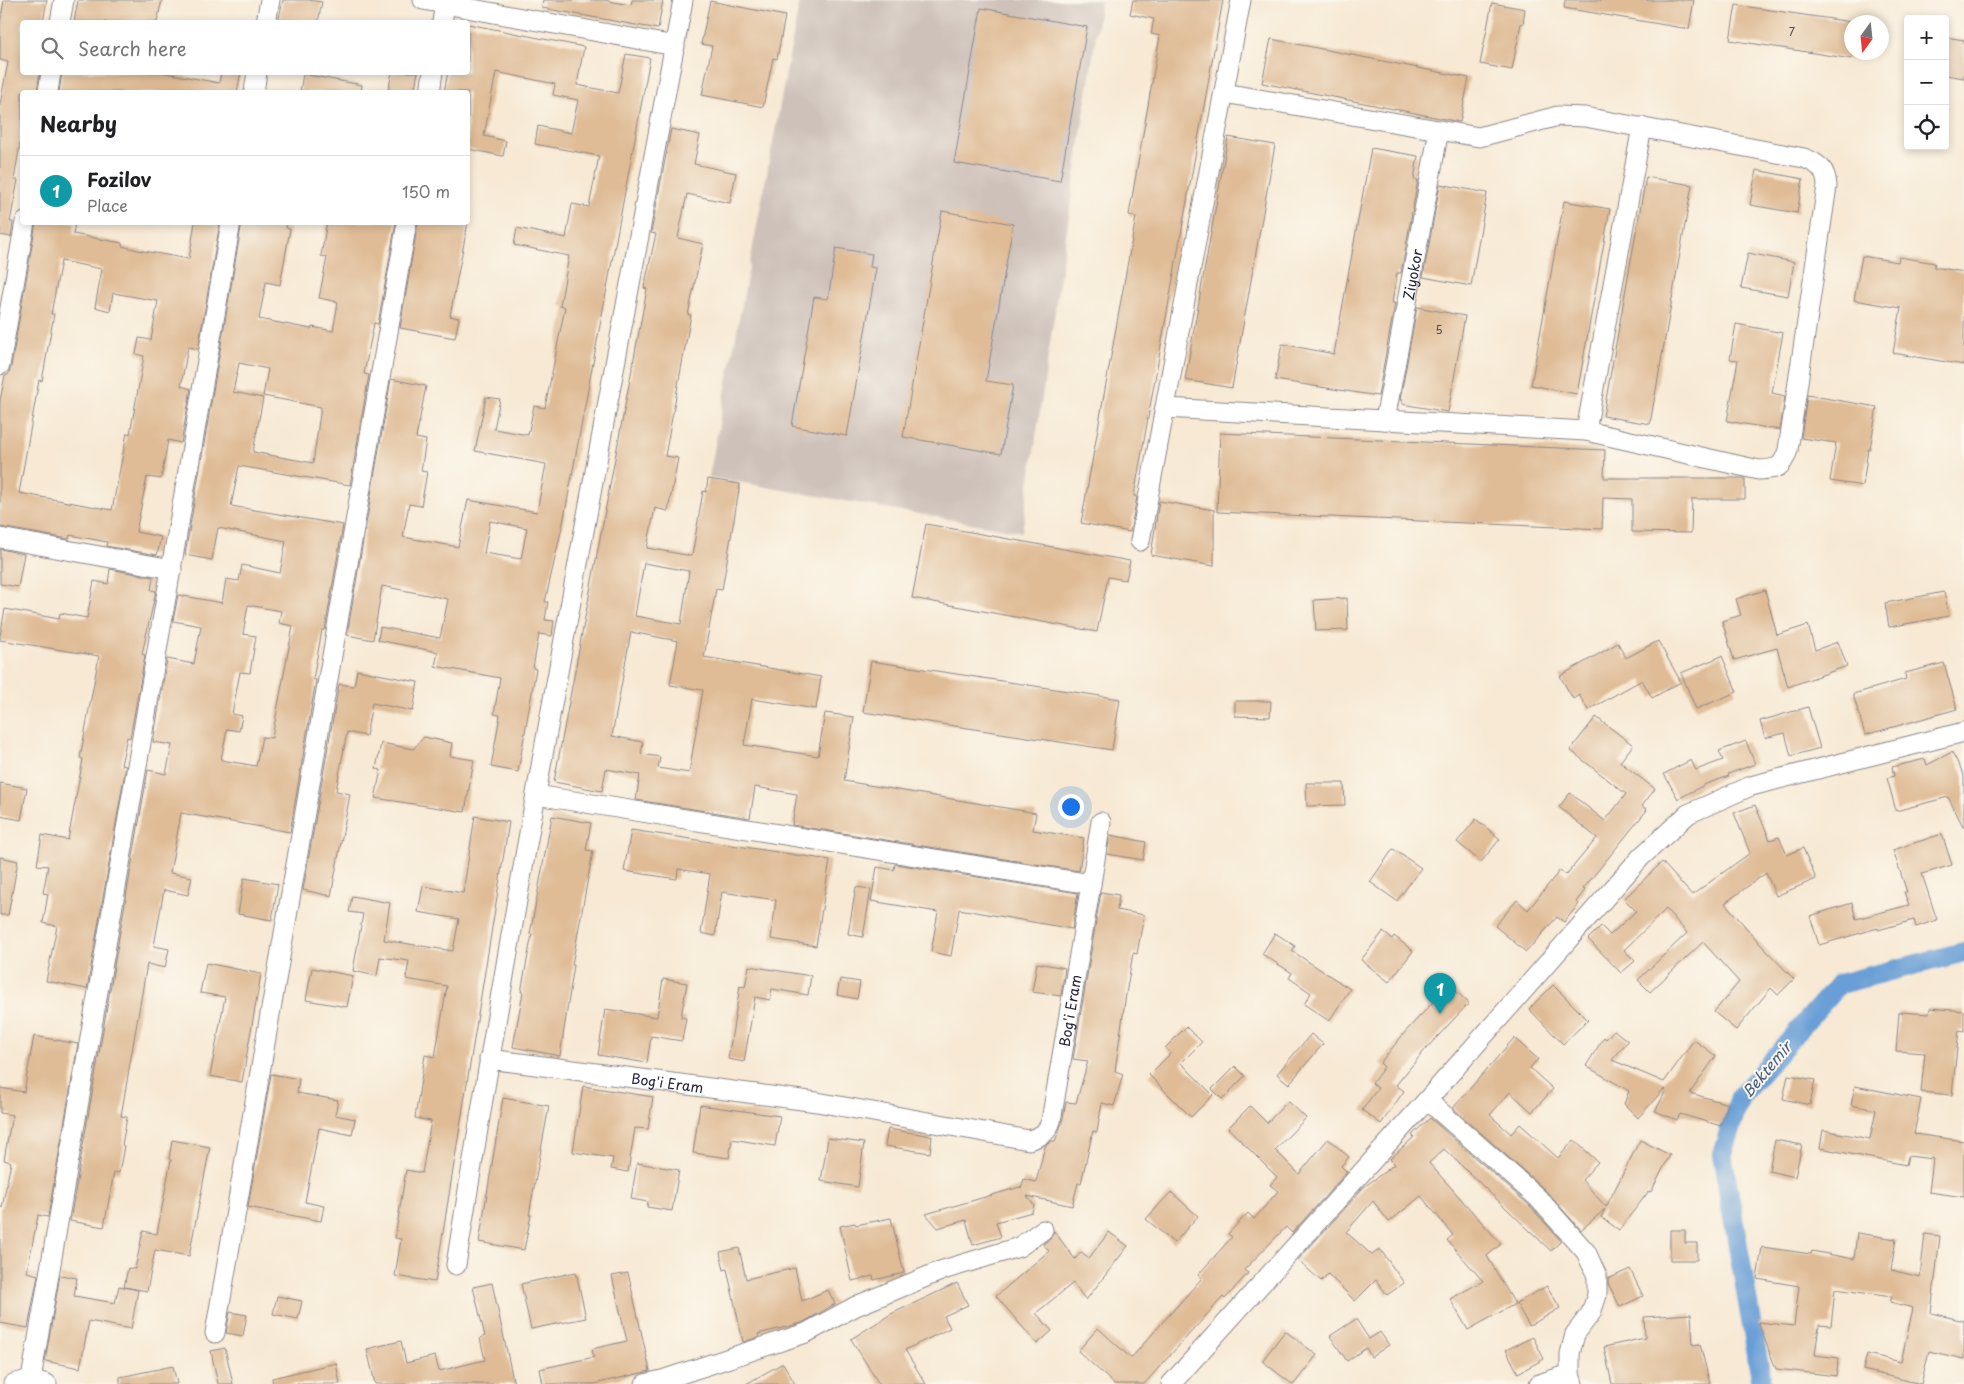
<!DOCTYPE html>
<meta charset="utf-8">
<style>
:root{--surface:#fff;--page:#f2f2f2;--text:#202124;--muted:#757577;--line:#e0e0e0;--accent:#7c3aed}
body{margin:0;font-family:"Playpen Sans",sans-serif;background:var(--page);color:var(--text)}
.controls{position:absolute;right:15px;top:15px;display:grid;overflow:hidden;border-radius:5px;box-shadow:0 2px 8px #0003}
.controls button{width:45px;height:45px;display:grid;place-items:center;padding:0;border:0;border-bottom:1px solid var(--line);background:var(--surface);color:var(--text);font:25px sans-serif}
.compass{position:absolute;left:1844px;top:15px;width:45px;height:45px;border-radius:50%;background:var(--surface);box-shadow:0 2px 8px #0003;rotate:195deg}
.you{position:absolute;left:1070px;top:806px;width:18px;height:18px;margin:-12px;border:4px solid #fff;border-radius:50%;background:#1a73e8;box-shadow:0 0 0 8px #1a73e833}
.badge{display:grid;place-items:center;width:32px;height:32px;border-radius:50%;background:var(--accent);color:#fff;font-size:16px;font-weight:700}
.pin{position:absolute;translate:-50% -41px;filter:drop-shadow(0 1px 2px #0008)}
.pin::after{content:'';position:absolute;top:26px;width:18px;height:15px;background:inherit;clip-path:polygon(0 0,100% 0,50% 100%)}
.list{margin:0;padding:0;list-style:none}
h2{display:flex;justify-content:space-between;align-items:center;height:65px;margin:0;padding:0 20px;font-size:21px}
h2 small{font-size:16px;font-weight:400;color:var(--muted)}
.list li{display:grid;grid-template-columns:32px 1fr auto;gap:15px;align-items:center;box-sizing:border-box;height:70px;padding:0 20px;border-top:1px solid var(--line)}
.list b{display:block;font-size:19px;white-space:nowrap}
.list p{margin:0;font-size:16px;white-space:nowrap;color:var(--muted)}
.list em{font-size:16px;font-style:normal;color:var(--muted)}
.icon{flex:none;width:28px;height:28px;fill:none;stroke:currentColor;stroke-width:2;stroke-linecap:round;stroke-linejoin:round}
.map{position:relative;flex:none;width:1964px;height:1384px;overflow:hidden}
.search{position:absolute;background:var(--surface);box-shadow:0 2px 8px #0003;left:20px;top:20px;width:450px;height:55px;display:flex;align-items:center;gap:12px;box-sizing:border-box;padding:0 18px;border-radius:5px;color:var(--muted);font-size:19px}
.panel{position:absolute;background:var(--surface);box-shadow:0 2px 8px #0003;left:20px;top:90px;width:450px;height:135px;border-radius:5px}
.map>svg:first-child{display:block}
</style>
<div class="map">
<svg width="1964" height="1384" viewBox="0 0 1964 1384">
<rect width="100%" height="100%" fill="#fbf7ec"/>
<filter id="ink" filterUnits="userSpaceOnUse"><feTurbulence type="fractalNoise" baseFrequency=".02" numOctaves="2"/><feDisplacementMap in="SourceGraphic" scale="10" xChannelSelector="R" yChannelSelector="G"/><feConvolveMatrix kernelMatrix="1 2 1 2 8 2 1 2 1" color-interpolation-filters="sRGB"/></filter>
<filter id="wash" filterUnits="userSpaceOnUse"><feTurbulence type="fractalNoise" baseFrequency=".0096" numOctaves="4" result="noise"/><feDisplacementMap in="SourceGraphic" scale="20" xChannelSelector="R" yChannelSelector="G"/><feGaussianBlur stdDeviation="1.12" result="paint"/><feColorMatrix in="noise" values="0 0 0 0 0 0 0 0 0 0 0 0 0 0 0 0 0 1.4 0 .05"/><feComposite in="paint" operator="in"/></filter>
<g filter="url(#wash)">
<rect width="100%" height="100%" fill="#f7e9d4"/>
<!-- industrial -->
<path fill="#cec1ba" d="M800,0H1101L1022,532L709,477Z"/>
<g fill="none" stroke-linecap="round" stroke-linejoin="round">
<!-- canal -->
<path stroke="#699fd6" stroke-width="20" d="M1762,1384L1722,1154L1740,1097L1839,984L1964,952"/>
</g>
<g id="blocks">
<!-- building -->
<path fill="#dfbc96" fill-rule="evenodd" d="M4,0H47L43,22H22V72H40L37,92H22V132L14,180H18L10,222H13L11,237L0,235V104L8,62L0,60V24Z
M78,0H162L157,22H74Z
M283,0H309L322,2L318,22H278Z
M543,0H603L631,5L632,0H663L658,29L542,8Z
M1133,0H1223L1134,496L1137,497L1130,532L1081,523L1136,217L1129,215L1160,36L1151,34L1154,19L1130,14Z
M1565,0H1694L1689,29L1564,8Z
M710,1L785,16L777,59L773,58L763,107L702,95L712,46L701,44Z
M1492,3L1525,9L1523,24L1521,23L1512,70L1480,64Z
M1736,5L1852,22V59L1730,40Z
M981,8L1087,27L1060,181L954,163Z
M468,24L584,47L577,85L618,93L626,54L650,58L564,518L545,602H548L545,620L554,621L552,636L539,634L533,668L536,669L518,772L491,767L500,715L494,714L500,678L435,666L438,652L378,640L380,627L440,638L448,599L382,586L373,640L347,635L391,379L426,386L416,438L426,440L421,471L427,472L421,506L409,504L403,537L458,547L468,500L537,512L546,464L475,451L486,397L500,399L494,429L528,435L534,406L545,408L565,307L560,306L569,256L514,245L517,228L566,238L572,204L589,207L599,156L535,144L538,126L571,133L578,100L553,95L555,84L496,72L484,136L506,141L503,156L468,149V92H444L448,72H468ZM490,521L527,528L521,559L484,553Z
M1945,37L1964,40V78L1945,75Z
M1271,39L1469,78L1460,122L1262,83Z
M62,72H161L219,83L221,72H241L237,92H59Z
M392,72H418L414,92H388Z
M303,74L362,85L361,92H300Z
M671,129L700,135L694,164L736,173L730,203L687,194L678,238L703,244L688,315H691L665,456L678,458L668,511L655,508L647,548L692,556L703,491L706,492L708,479L740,484L722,590L716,589L704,657L821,677L816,709L752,699L744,745L818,756L825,713L854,717L844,781L1036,813L1033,830L1084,838L1079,871L792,825L797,794L755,787L750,818L636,800L640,775L606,769L602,791L554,782L647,289L644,288L656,234L651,233ZM644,563L689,571L681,624L635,616ZM631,632L678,641L670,685L703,690L689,773L658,768L660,757L641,754L643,742L612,736Z
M1228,137L1275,145L1232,388L1185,380Z
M1371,148L1418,156L1414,180H1418L1401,273H1397L1392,303H1395L1378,396L1275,380L1282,344L1334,354Z
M1756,170L1803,179L1797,213L1750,205Z
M1646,177L1692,185L1650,424L1603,416Z
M1440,184L1487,193L1471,286L1423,277Z
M1564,201L1610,209L1577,394L1531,385Z
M942,211L1013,224L986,381L1013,385L1001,454L903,437Z
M36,222H75L73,234L122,243V246L138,250L189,259L195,222H220L198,349L188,347L181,386L191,389L181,443L168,440L161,479L147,477L136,532L161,537L157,555L106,546L107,542L70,535L69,539L0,527V401L5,375H8L11,367ZM61,261L102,269L95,307L110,311L113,293L158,301L151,340L139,338L136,354L144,356L130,434L127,433L112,510L19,493L39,380L42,381L54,314H51Z
M242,222H287L286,228L290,229L280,285L266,282L259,319L311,329L312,327L333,331L338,302L319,298L327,257L321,256L327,222H396L378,324L374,323L364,374L369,375L350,485L239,466L231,506L343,525L325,630H322L313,679L316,680L290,832L181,813L170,873L192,877L188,895L164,890L154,946L169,949L165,968L147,964L121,1116L127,1117L122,1145L124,1146L119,1173L114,1172L104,1227L70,1221L148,770L166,774L172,745L153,742L167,659L194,664L201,626L173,621L178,595L222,603L226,579L239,581L242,565L280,573L286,541L218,528L212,560L185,555ZM239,363L268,369L263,396L321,407L313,463L253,452L263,398L233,392ZM248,605L281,611L279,623L293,626L272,738L262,737L256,766L221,760L227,729L239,731L242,716L232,714L240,672L250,673L256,636L243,634Z
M418,222H468L450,316L459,318L455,338L400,328Z
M836,248L872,254L870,267L876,268L847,436L792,426L814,297L828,299Z
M1748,253L1794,262L1788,296L1741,288Z
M1862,256L1898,262L1899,257L1935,263L1934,267L1964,272V365L1893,353L1901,308L1854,300Z
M1417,307L1465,316L1448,412L1402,404V400H1400Z
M1736,324L1783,333L1772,393L1785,396L1780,430L1727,421L1738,360L1730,359Z
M1807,395L1877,407L1870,449H1868L1863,486L1830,481L1836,443L1801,438Z
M1220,433L1605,450L1604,478H1745V499H1692L1691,533L1632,532V499L1603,498L1602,529L1217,512Z
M1159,501L1214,510V566L1151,555Z
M926,524L1130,561L1126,580L1108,577L1097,632L912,598Z
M0,549L24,554L18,587L0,584Z
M110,569L153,577L151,590L156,591L142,654L145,655L130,738L127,737L121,765L126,766L87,989L46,981L57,926L43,923L48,894L43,893L48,866L37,865L42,835L68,840L83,759L80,758L99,656L0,640V636L5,609L59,619L60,613L87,618L94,581L108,584Z
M1765,590L1777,635L1808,625L1815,650L1838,642L1847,666L1788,687L1777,648L1734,660L1722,621L1741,615L1736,599Z
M1944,592L1949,616L1889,627L1885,603Z
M1347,598L1348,630L1316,631L1314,600Z
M1658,641L1681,682L1652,698L1642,680L1588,710L1579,695L1573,699L1560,676L1618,643L1626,658Z
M1722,656L1737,692L1696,709L1681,673Z
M871,661L1120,699L1112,750L863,712Z
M1944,663L1957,709L1865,735L1853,694L1906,679L1905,673Z
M357,670L418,682L413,711L372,703L366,736L347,732L336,791L350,794L331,896L303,890L339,684L354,686Z
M1235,701H1271L1270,717L1235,716Z
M1808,707L1820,748L1791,756L1785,733L1765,738L1760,721Z
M1596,717L1633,745L1620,762L1655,789L1642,806L1647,810L1583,889L1585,890L1576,902L1579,904L1564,922L1557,917L1526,952L1495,926L1517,900L1528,910L1560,870L1566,875L1597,838L1559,807L1570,793L1605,821L1626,794L1570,750Z
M424,737L452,743L450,756L474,760L465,812L375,798L381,770L376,769L381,743L413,749Z
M1746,741L1755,764L1728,774L1729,776L1706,784L1678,799L1664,774L1691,760L1696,770L1723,760L1719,751Z
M1952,752L1964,775V828L1948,797L1896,811L1887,778L1894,776L1892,767L1925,759L1927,765Z
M0,783L27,788L21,820L0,816Z
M1306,783H1344L1345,805L1307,806Z
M1755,805L1770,840L1779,837L1787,855L1803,848L1816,879L1776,896L1766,873L1725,903L1762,946L1794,979L1778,995L1771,988L1736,1030L1714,1012L1739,982L1703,942L1650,992L1638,980L1687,933L1666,909L1624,950L1635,961L1621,973L1588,939L1601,926L1610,935L1636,911L1624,899L1662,862L1692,895L1750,853L1734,813Z
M475,816L509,822L435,1282L395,1276L401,1239L395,1238L406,1170L422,1173L431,1121L415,1118L425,1055L435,1057L447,986L406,979L409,961L380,957L377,976L353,971L363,914L349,912L352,896L390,903L384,940L453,951L459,919L418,912L423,886L463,893Z
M552,816L591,823L586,850L593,851L572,965H574L560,1056L513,1047L523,992H521L532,934H530Z
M1476,819L1500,839L1481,862L1457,842Z
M631,830L830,860L816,946L771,939L776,900L722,892L715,936L701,933L710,874L678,869L677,879L624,871Z
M1942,834L1952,865L1922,874L1937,920L1916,927L1914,920L1878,930V928L1819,945L1810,916L1852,903L1856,919L1909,905L1904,892H1907L1893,850Z
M1110,835L1146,842L1143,860L1107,854Z
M1393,849L1421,868L1397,901L1370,882Z
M0,857L18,861L8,915H0Z
M895,864L1078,893L1072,929L959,909L951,956L931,952L938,912L871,901L877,867L894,870Z
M244,878L278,884L272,920L238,914Z
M856,887L871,889L863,937L848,934Z
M1101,892L1119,895L1117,910L1144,915L1137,954L1133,953L1126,994L1115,1071L1123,1074L1114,1106L1102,1103L1097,1132L1093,1131L1081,1183H1078L1072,1206L1027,1196L1034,1205L1032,1212L996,1222L1001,1237L973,1245L966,1220L938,1228L926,1214L1020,1187L1021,1189L1024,1179L1036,1182L1045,1146L1052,1141H1055L1062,1123L1066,1102L1076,1103L1088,1061L1073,1059Z
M1383,932L1392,939L1394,936L1413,951L1389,982L1361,960Z
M1275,933L1295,946L1292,951L1350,989L1329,1021L1304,1004L1311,993L1289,978L1292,973L1262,954Z
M206,963L261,974L242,1082L210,1076L225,997L200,993Z
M1037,963L1065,968L1061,996L1032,992Z
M749,966L811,976L808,995L772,989L770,1000L755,997L744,1062L728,1059L740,986L745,987Z
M312,968L353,976L347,1007L306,1000Z
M663,979L687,983L681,1017L686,1018L682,1041L651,1036L647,1063L598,1055L605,1009L657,1017Z
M840,979L860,982L857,999L837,995Z
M1449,985L1469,1003L1424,1051L1396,1085L1404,1091L1381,1124L1362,1110L1378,1088L1372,1083L1384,1067L1380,1063L1406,1031Z
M1553,985L1588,1020L1563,1044L1529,1009Z
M1930,1008L1964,1011V1031L1959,1030L1952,1095L1921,1092L1925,1053L1896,1051L1899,1012L1929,1014Z
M1186,1027L1202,1042L1181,1063L1213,1095L1191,1117L1149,1075L1171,1053L1165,1048Z
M1614,1030L1628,1041L1612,1060L1664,1082L1694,1040L1716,1056L1690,1093L1728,1104L1721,1126L1680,1114L1677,1120L1655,1111L1666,1091L1664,1089L1638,1118L1624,1104L1629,1091L1586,1066L1604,1037L1606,1039Z
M1311,1034L1323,1044L1289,1084L1277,1074Z
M34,1036L78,1044L48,1217L38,1215L27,1272L38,1275L28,1328L0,1323V1207L2,1208L11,1162L4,1160L12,1115L0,1113V1088L24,1092Z
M1514,1038L1538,1059L1530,1068L1553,1089L1532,1112L1510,1092L1490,1115L1511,1134L1520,1124L1558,1158L1574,1140L1598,1162L1582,1180L1606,1207L1640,1140L1670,1155L1651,1192L1649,1191L1619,1230L1601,1217L1605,1209L1581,1230L1545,1190L1453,1108Z
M1235,1066L1245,1076L1222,1099L1212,1089Z
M271,1074L299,1079L297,1093L338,1100L335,1115L355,1119L352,1135L319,1128L305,1202L324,1206L321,1221L248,1207Z
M1788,1075L1815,1080L1810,1105L1783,1099Z
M583,1086L653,1097L648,1129L635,1128L628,1172L611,1169L613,1158L573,1152Z
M1855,1086L1921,1099L1914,1134L1964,1141V1197L1929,1192L1933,1159L1908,1156L1906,1165L1820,1148L1823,1130L1870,1139L1876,1110L1851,1105Z
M503,1098L549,1106L529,1215H531L524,1250L479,1242Z
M1288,1101L1306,1118L1275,1150L1299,1174L1328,1139L1349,1157L1341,1166L1347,1172L1292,1233L1286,1227L1244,1270L1248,1273L1225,1299L1223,1297L1144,1384H1114L1078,1351L1098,1328L1131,1358L1202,1278L1198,1275L1232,1237L1228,1234L1248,1213L1254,1219L1278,1191L1270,1185L1277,1177L1228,1128L1250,1106L1267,1123Z
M700,1105L780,1116L775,1146L732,1139L729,1158L693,1153Z
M1430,1118L1530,1206L1561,1241L1551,1251L1444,1149L1429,1163L1501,1244L1487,1256L1515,1304L1468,1330L1450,1299L1483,1281L1447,1240L1453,1235L1421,1196L1389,1222L1373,1201L1346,1232L1372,1255L1380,1249L1404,1283L1387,1295L1376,1280L1355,1301L1328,1274L1321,1281L1298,1260L1364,1187L1395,1164L1390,1159L1414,1137L1412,1135Z
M888,1129L932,1136L930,1153L885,1146Z
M828,1138L864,1143L858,1187L821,1181Z
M172,1140L210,1147L189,1256L155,1250L147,1291L124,1287L128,1268L135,1269L143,1231L157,1234L171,1160L169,1159Z
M1775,1140L1802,1145L1795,1177L1769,1171Z
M637,1163L679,1170L672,1211L647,1207L648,1202L631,1199Z
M1171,1192L1198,1216L1174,1243L1146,1219Z
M891,1218L904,1273L874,1280L873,1276L852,1281L840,1226L855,1223L856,1225Z
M1670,1230H1685V1243H1697V1260H1670Z
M1054,1231L1075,1259L1081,1252L1089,1258L1109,1232L1128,1246L1086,1300L1073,1283L1036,1313L1052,1331L1037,1344L996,1296L1049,1251L1043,1244L1050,1239Z
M1857,1233L1896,1239L1891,1270L1920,1277L1925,1234L1940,1236L1931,1313L1964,1321V1359L1929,1351L1921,1384L1863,1370L1867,1354L1901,1362L1913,1308L1890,1302L1892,1297L1835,1289L1831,1326L1819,1325L1815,1355L1839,1358L1836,1376L1776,1369L1758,1322L1794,1326L1799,1286L1757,1279L1762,1247L1811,1254L1812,1251L1854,1259Z
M739,1248L746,1279L795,1268L802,1301L828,1290L835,1304L802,1323L758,1334L759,1337L743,1342L727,1269L724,1270L720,1252Z
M1630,1269L1643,1296L1620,1307L1608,1283V1279Z
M576,1272L586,1318L531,1329L521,1284Z
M628,1273L650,1371L594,1384H543L540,1369L594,1357L592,1349L627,1341L612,1276Z
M60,1275L77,1278L74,1296L115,1303L119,1286L138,1290L131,1329L89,1321L80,1368L45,1361Z
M492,1283L514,1384H375L367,1349L401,1341L406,1363L435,1356L439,1371L485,1360L480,1338L485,1336L473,1287Z
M957,1283L968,1305L944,1316L950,1328L905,1350L926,1384H879L851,1339L891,1314Z
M1547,1286L1560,1308L1529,1326L1516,1303Z
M277,1296L302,1301L298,1319L273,1314Z
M230,1312L247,1315L243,1336L226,1333Z
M1691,1314L1693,1345L1700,1344L1710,1384H1612L1604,1347L1645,1338L1644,1317Z
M1356,1319L1369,1339L1380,1332L1389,1345L1371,1357L1366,1348L1347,1361L1330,1336Z
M1285,1331L1317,1355L1294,1384H1292L1262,1361Z
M1533,1337L1544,1359L1518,1373L1506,1350Z
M225,1348L233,1384H218L211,1351Z
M336,1363L340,1384H273L272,1378Z
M783,1363L795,1384H746Z
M173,1366L177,1384H120V1377Z"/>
</g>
</g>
<g filter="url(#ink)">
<use href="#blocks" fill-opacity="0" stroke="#8c8688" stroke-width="1"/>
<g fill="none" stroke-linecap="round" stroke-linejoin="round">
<defs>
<g id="minor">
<path d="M423,0L675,46"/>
<path d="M60,22L64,0"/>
<path d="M266,22L270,0"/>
<path d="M442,22L445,4"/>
<path d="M48,92L51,72"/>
<path d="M254,92L257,72"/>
<path d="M430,92L433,72"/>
<path d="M0,365L25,222"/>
<path d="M1165,408L1586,431L1759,470C1778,469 1782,468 1788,450L1827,186C1826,169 1819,164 1804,158L1585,117L1558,116L1479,137L1224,93"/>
<path id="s1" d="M1385,420L1439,130"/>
<path d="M1586,431L1642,127"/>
<path d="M0,538L172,569"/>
<path d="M1140,541L1241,0"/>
<path d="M1091,884L1101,822"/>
<path id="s2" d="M489,1059L817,1102L1029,1140C1042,1136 1047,1133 1051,1121L1091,884L536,795"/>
<path d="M1427,1100L1538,1198L1586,1252L1597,1276V1295L1591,1313L1575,1334L1570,1354V1374L1573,1384"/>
<path d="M456,1265C523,842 605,421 683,0"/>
<path d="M215,1333L407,222"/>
<path d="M31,1379L231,222"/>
<path d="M13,1384L31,1379L47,1384"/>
<path d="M645,1384L662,1380L806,1333L856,1306L943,1270L1019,1247L1043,1230"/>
<path d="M1171,1384L1427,1100L1641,857L1688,814L1751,786L1964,732"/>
<path d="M1539,1384L1570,1374"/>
</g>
</defs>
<!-- minor casing -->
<use href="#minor" stroke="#8c8688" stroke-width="21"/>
<!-- minor -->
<use href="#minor" stroke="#fff" stroke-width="19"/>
</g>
</g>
<g text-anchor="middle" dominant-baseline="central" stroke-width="4" stroke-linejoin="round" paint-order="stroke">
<!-- number labels -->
<g font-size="11" fill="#514852">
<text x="1792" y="31">7</text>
<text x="1439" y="329">5</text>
</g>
<!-- street labels -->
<g font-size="14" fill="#22223b" stroke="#fbf7ec">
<text stroke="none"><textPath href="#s1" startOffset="148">Ziyokor</textPath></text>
<text stroke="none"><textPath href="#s2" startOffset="689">Bog'i Eram</textPath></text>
<text stroke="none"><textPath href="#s2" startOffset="180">Bog'i Eram</textPath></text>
</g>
<!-- water labels -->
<g font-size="15" font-style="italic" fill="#425a81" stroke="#fbf7ec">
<text transform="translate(1766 1069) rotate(-50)">Bektemir</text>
</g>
</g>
</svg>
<div class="controls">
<button>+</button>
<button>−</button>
<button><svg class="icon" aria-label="locate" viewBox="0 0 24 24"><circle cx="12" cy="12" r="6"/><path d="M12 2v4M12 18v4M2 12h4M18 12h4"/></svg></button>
</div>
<svg class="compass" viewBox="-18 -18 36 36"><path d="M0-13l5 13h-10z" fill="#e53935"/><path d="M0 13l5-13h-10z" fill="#757577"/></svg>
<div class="you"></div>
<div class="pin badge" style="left:1440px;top:1014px;background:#0f9aa8">1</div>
<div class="search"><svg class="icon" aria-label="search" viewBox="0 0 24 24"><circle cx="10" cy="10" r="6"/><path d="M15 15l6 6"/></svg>Search here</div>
<section class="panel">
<h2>Nearby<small></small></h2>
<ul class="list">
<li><span class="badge" style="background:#0f9aa8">1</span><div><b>Fozilov</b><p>Place</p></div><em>150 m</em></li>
</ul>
</section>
</div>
